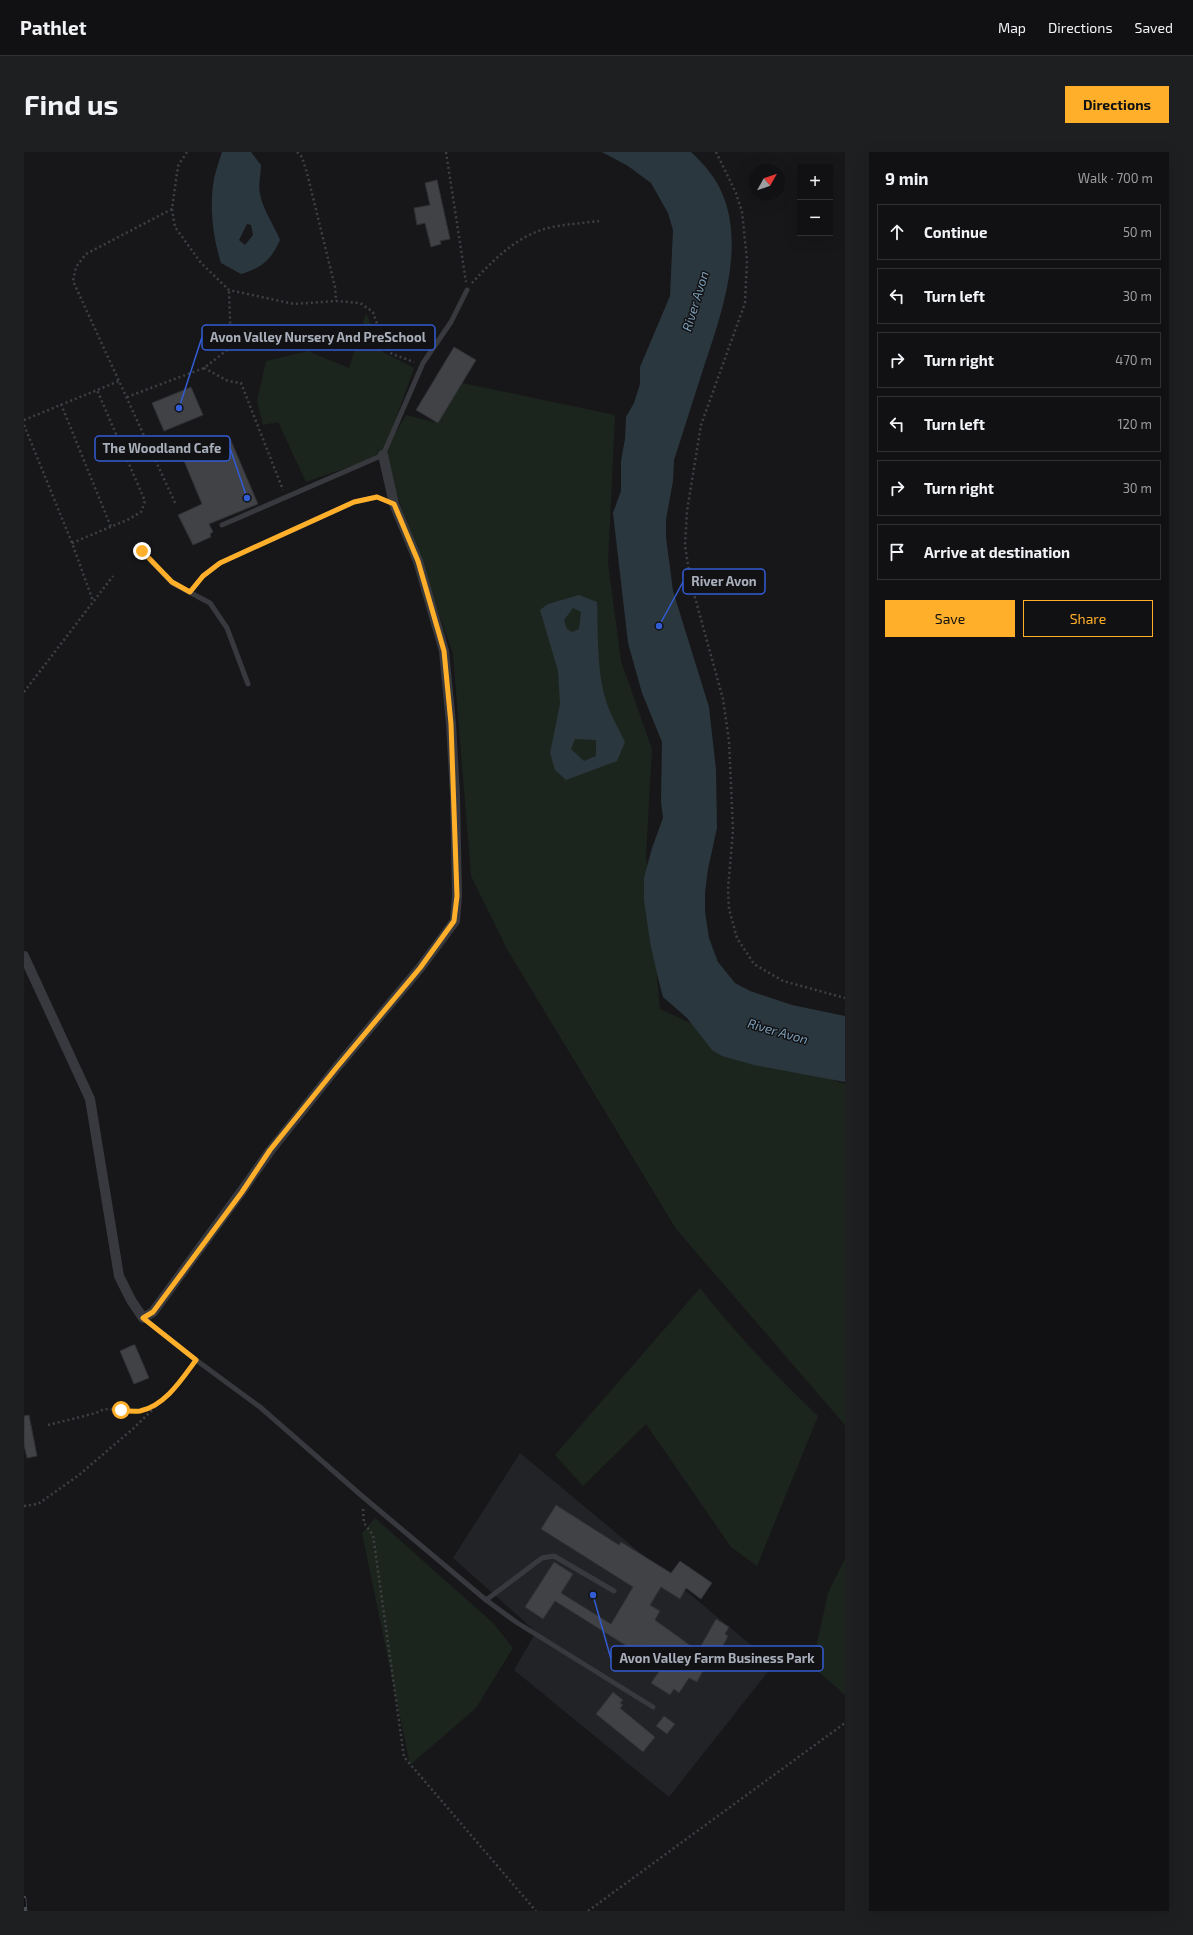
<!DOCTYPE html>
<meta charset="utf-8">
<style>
:root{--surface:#111113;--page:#1e1f21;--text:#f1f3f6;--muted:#9c9da0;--line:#303133;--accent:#ffaf29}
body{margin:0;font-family:"Exo 2",sans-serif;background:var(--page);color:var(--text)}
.controls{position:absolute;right:12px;top:12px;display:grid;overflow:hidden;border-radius:0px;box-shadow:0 4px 16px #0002}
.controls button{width:36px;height:36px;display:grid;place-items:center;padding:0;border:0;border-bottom:1px solid var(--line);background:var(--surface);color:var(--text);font:20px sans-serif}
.compass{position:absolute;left:725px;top:12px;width:36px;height:36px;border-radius:50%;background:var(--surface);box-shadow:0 4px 16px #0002;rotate:50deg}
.stop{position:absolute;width:12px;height:12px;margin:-9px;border:3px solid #ffaf29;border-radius:50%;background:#fff}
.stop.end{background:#ffaf29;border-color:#fff;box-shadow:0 1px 4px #0008}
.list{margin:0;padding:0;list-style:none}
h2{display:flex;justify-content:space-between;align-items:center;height:52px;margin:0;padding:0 16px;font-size:17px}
h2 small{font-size:13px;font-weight:400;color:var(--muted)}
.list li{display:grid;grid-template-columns:26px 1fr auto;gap:12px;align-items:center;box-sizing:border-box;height:56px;margin:0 8px 8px;padding:0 8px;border:1px solid var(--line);border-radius:0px}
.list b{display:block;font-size:15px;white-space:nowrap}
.list em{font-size:13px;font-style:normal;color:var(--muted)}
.actions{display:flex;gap:8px;padding:12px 16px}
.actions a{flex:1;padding:9px 0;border:1px solid var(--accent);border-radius:0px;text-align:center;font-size:14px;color:var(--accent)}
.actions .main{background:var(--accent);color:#111}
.icon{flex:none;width:22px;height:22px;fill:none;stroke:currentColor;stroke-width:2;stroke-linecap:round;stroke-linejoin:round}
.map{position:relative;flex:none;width:821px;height:1759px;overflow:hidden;border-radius:0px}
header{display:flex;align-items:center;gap:24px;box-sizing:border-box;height:56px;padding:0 20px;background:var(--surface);border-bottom:1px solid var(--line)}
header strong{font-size:19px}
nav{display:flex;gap:22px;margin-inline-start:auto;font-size:14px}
.intro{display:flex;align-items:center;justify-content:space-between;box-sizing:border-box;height:96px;padding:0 24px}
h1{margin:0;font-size:28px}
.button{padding:10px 18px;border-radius:0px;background:var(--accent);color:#111;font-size:14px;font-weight:700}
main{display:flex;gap:24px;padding:0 24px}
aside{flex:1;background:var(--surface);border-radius:0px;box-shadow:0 4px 16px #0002}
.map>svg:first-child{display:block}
</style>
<header>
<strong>Pathlet</strong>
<nav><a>Map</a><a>Directions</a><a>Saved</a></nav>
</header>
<div class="intro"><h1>Find us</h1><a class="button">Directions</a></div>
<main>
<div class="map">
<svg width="821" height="1759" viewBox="0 0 821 1759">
<rect width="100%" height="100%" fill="#171719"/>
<!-- built -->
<path fill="#222326" d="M496,1301L750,1512L645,1645L490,1518L512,1480L429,1406Z"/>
<!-- green -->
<path fill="#1c251d" d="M342,161L359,200L390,216L360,300L382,263L414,271L438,231L591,263L584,411L597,509L628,597L622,703L636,857L732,901L821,932V1273L652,1077L483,797L447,724L429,502L359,303L282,330L254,270L239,273L233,249L242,209L284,199L325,216Z
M676,1136C712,1182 752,1224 794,1264L733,1414L707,1395L622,1272L559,1334L531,1303Z
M351,1366L469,1471L489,1496L452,1556L386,1613L338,1381Z
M821,1407V1543L788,1514L804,1441Z"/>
<!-- water -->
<path fill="#2b373e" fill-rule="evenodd" d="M198,0H227L237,13C237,22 234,33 236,42C239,58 250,73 256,88C247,108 238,116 217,122L197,111C189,86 185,54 190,27C192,18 195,9 198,0ZM223,72L227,73L229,83L221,93L215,88Z
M578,0H667C679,11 692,26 698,41C723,99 694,171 676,227C667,254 659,281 650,308L649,329L642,368V385L649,439L685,555L692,618L693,676L684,717L681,741V760L685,786L694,810L711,831L726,839L768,853L821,864V930L730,913L698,904L688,898L663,866L639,845L634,826L626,790L620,748V726L628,696L639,666L637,650L638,590L618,541L604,491L589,361L597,339V309L601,287L602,265L610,251L616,232V215L646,144L649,78L644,61L627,31L604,14Z
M555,443L573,450C574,478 573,519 581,545C585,561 594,575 601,590L593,609L542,628L531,618L526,601L536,552L534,519L516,458L524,452ZM549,456L557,460L555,477L548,480L543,477L540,468ZM551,587L572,588V604L560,609L547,597Z"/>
<!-- building -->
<path fill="#404246" stroke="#303135" d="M413,28L426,87L416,89L417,92L407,95L401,71L393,73L390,56L406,53L401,31Z
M430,195L452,208L414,271L392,258Z
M167,235L179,263L140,279L128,251Z
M205,284L234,352L185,372L189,380L186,382L187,385L169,393L154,363L178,352L158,304Z
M109,1193H111L125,1226L110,1232L96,1199Z
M5,1263L13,1304L3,1306L0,1293V1264Z
M532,1353L595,1393L597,1390L647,1421L656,1409L688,1431L677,1447L662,1436L656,1447L637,1435L626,1453L636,1459L631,1468L674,1499L692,1467L705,1475L701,1482L704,1484L698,1496L694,1494L692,1499L690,1498L673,1530L665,1526L655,1541L650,1537L646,1543L627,1531L641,1511L616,1493L612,1500L531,1449L519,1467L501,1455L530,1410L549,1422L537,1441L587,1472L609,1435L517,1377Z
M589,1540L599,1548L596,1551L599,1553L596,1556L631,1585L619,1600L572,1562Z
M640,1564L651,1572L643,1582L632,1574Z"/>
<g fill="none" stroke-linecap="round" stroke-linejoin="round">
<!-- path -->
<path stroke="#3d4045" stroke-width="2.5" stroke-dasharray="2 3" stroke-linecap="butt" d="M163,0L154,14L148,57L151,75L177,111L205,138L270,152L312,149L336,151L349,160L361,195L368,202L390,210
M273,0L278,5L283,21L311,135L312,149
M422,0L442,130
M692,0L712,41L718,60L723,108L721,151L677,273L663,359L661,394L667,431L699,547L705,589L709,678L704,737L705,757L713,786L730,812L759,829L821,846
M148,57L62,102L52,115L49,129L152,353
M448,131C470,107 495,82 528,75C544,72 559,71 575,69
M180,216L204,229L217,231L259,338
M103,245L180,216L207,195L205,138
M37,252L87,375
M0,268L95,229
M0,273L48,391L69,449
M48,391L103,368L117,360L121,349L73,238
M0,540L89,424
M24,1273L72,1261L80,1257L115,1259L130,1254
M0,1354L14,1352L55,1323L111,1275L154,1232L167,1215
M339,1357L340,1371L349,1383L380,1605L512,1759
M564,1759L821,1571"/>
<!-- lane -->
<path stroke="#37393e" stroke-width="5" d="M198,373L359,303L399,211L427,170L443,138
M118,399L148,431L186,451L203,476L224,532
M166,440L179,424L196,411L330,350L353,345L370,352
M119,1166L172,1208L236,1255L338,1344L462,1448L492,1470L629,1555
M462,1448L518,1406L530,1404L590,1439"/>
<!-- street -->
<path stroke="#37393e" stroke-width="10" d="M0,804L66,947L95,1124L107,1148L119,1166L129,1160L217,1040L246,999L313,915L396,816L431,769L433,744L431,643L427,572L420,499L394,409L370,352L359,303"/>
<defs>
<path id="rail" d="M0,1746L1,1759"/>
</defs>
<!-- rail casing -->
<use href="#rail" stroke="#4a4d54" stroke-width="4.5"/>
<!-- rail -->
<use href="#rail" stroke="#121214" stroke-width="3" stroke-dasharray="9" stroke-linecap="butt"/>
</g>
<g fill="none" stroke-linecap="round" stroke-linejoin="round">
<!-- route -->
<path stroke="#ffaf29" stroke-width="5" d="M97,1258C103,1259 110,1260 116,1259C141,1254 158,1227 172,1208L119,1166L129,1160L218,1040L246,998L313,915L396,816L430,769L433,744L427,572L420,499L394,409L370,352L353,345L330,350L196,411L179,424L166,440L148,430L118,399"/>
</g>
<g text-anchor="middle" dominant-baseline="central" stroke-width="3" stroke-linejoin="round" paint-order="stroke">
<!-- water labels -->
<g font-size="13" font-style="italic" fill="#7b9eb8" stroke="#121214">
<text transform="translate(671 149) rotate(-73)">River Avon</text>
<text transform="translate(754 879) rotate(16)">River Avon</text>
</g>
</g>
<!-- callouts -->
<path fill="none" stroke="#325cd4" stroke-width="1.5" d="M155 256L178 185M223 346L206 296M635 474L659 430M569 1443L587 1507"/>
<g fill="#325cd4" stroke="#121214" stroke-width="1.5">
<circle cx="155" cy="256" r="4"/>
<circle cx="223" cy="346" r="4"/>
<circle cx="635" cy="474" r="4"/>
<circle cx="569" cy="1443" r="4"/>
</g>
<g fill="#121214" stroke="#325cd4" stroke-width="1.5">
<rect x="178" y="173" width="233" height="25" rx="4"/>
<rect x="71" y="284" width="135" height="25" rx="4"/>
<rect x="659" y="417" width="82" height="25" rx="4"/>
<rect x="587" y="1494" width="212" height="25" rx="4"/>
</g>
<g font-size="13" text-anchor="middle" font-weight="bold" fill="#a7aeba">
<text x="294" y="190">Avon Valley Nursery And PreSchool</text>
<text x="138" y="301">The Woodland Cafe</text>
<text x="700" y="434">River Avon</text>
<text x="693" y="1511">Avon Valley Farm Business Park</text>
</g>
</svg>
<div class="controls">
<button>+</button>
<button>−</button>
</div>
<svg class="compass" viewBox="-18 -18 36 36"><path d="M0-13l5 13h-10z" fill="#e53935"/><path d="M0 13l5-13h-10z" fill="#9c9da0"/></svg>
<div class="stop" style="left:97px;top:1258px"></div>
<div class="stop end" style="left:118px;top:399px"></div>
</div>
<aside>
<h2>9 min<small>Walk · 700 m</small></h2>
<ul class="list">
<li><svg class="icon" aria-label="ahead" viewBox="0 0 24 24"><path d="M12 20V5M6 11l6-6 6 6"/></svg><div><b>Continue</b></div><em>50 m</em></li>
<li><svg class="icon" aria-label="left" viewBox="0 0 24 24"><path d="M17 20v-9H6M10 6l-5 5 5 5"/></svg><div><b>Turn left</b></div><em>30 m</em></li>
<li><svg class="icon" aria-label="right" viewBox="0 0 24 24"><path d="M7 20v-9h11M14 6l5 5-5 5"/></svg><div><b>Turn right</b></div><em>470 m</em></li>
<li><svg class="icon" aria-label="left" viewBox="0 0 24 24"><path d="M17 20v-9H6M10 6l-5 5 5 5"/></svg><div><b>Turn left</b></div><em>120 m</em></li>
<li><svg class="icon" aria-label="right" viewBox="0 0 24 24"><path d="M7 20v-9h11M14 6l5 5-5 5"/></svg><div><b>Turn right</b></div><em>30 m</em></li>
<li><svg class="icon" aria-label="arrive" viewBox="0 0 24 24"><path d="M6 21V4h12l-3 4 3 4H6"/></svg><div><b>Arrive at destination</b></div></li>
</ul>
<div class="actions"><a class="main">Save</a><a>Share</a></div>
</aside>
</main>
